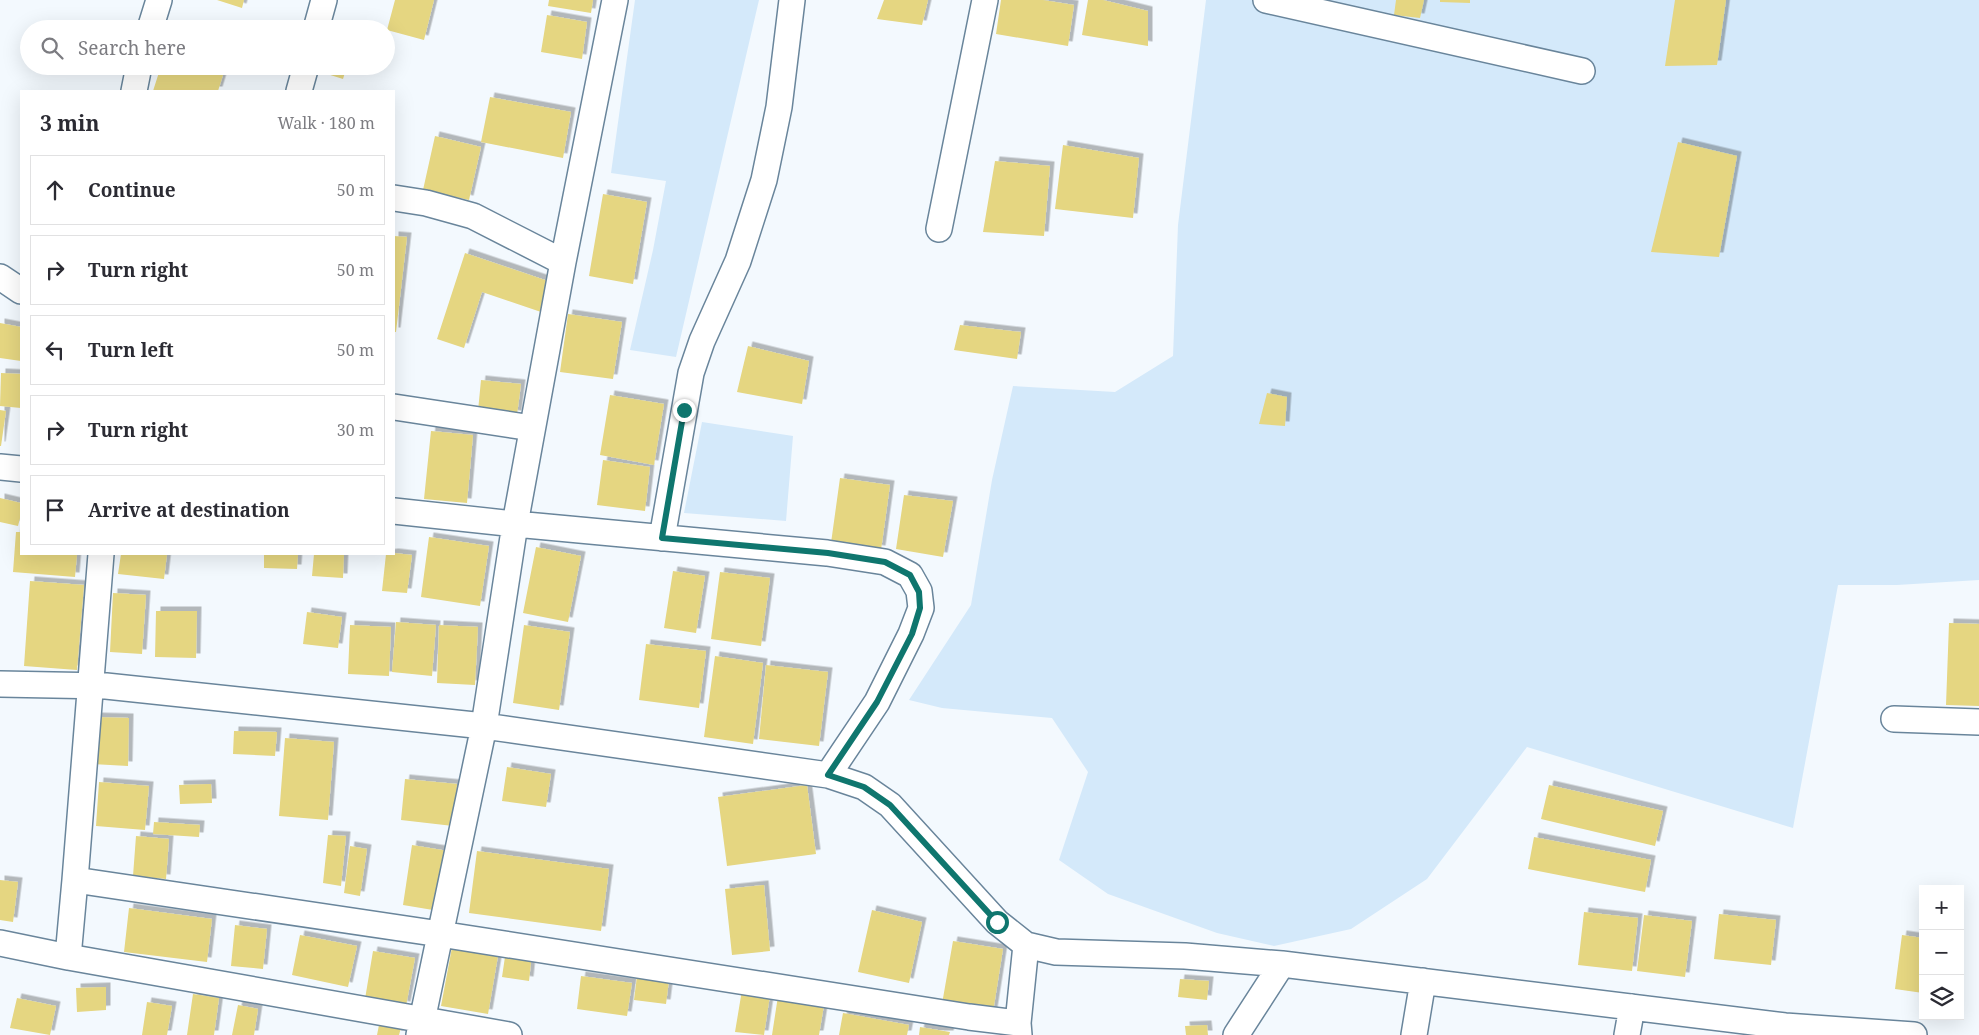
<!DOCTYPE html>
<meta charset="utf-8">
<style>
:root{--surface:#fff;--page:#f7f7f7;--text:#2b2b33;--muted:#7c7c81;--line:#e1e1e2}
body{margin:0;font-family:"Noto Serif",serif;background:var(--page);color:var(--text)}
.controls{position:absolute;right:15px;bottom:15px;display:grid;overflow:hidden;border-radius:0px;box-shadow:0 5px 20px #0002}
.controls button{width:45px;height:45px;display:grid;place-items:center;padding:0;border:0;border-bottom:1px solid var(--line);background:var(--surface);color:var(--text);font:25px sans-serif}
.stop{position:absolute;width:15px;height:15px;margin:-11px;border:4px solid #0f766e;border-radius:50%;background:#fff}
.stop.end{background:#0f766e;border-color:#fff;box-shadow:0 1px 5px #0008}
.list{margin:0;padding:0;list-style:none}
h2{display:flex;justify-content:space-between;align-items:center;height:65px;margin:0;padding:0 20px;font-size:21px}
h2 small{font-size:16px;font-weight:400;color:var(--muted)}
.list li{display:grid;grid-template-columns:32px 1fr auto;gap:15px;align-items:center;box-sizing:border-box;height:70px;margin:0 10px 10px;padding:0 10px;border:1px solid var(--line);border-radius:0px}
.list b{display:block;font-size:19px;white-space:nowrap}
.list em{font-size:16px;font-style:normal;color:var(--muted)}
.icon{flex:none;width:28px;height:28px;fill:none;stroke:currentColor;stroke-width:2;stroke-linecap:round;stroke-linejoin:round}
.map{position:relative;flex:none;width:1979px;height:1035px;overflow:hidden}
.search{position:absolute;background:var(--surface);box-shadow:0 5px 20px #0002;left:20px;top:20px;width:375px;height:55px;display:flex;align-items:center;gap:12px;box-sizing:border-box;padding:0 18px;border-radius:28px;color:var(--muted);font-size:19px}
.panel{position:absolute;background:var(--surface);box-shadow:0 5px 20px #0002;left:20px;top:90px;width:375px;height:465px;border-radius:0px}
.map>svg:first-child{display:block}
</style>
<div class="map">
<svg width="1979" height="1035" viewBox="0 0 1979 1035">
<defs>
<filter id="shadow"><feDropShadow dx="4.5" dy="-4.5" stdDeviation="0" flood-color="#0004"/></filter>
</defs>
<rect width="100%" height="100%" fill="#f3f9fe"/>
<!-- green -->
<path fill="#d4e9fa" d="M635,0H759L676,357L630,350L653,250L666,181L611,173Z
M1206,0H1979V580L1897,585H1838L1793,828L1527,747L1427,879L1351,929L1274,946L1217,933L1108,894L1059,860L1088,772L1052,718L942,708L909,700L971,605L992,480L1013,386L1115,392L1173,356L1178,225Z
M702,422L793,436L786,521L684,513Z"/>
<!-- building -->
<path fill="#e5d681" filter="url(#shadow)" d="M217,0H244L242,8Z
M395,0H434L424,40L387,30Z
M549,0H593L591,13L548,6Z
M884,0H928L922,25L877,19Z
M1001,0H1043L1074,5L1068,46L996,34Z
M1088,0H1103L1148,11V46L1082,35Z
M1396,0H1424L1420,18L1394,15Z
M1440,0H1470V3L1440,2Z
M1675,0H1726L1717,65L1665,66Z
M547,15L587,22L582,59L541,52Z
M161,66H197L223,75L218,91H153Z
M270,66H294L292,74Z
M326,66H347L343,79L324,73Z
M490,97L571,112L563,158L481,142Z
M435,136L481,147L469,200L423,190Z
M1678,142L1737,156L1719,257L1651,252Z
M1063,145L1139,158L1133,218L1055,209Z
M995,161L1050,166L1044,236L983,232Z
M603,194L647,202L633,284L589,276Z
M394,236L407,237L396,332H394Z
M465,253L551,282L541,312L482,292L464,348L437,339Z
M568,314L622,322L613,379L560,372Z
M0,323L21,327V361L0,358Z
M960,325L1021,332L1017,359L954,350Z
M748,346L809,361L802,404L737,392Z
M1,373L21,374V408L0,406Z
M481,380L521,384L517,415L478,411Z
M1267,393L1287,397L1285,426L1259,424Z
M610,395L664,404L654,465L600,455Z
M0,410L6,411L1,446H0Z
M431,431L473,435L467,503L424,499Z
M603,460L650,467L645,511L597,505Z
M840,478L890,485L881,550L831,543Z
M904,495L953,501L943,557L896,549Z
M0,498L21,503V514L18,526L0,522Z
M16,532H21V554H77L75,577L13,572Z
M429,537L489,546L480,606L421,597Z
M536,547L581,556L568,622L523,613Z
M394,553L412,555L407,593L382,591L386,554Z
M121,554H167L164,579L118,574Z
M264,554H298L297,569L264,568Z
M314,554H344L343,578L312,576Z
M673,571L705,576L696,633L664,628Z
M720,572L770,578L761,646L711,639Z
M30,581L84,585L77,670L24,666Z
M113,593L146,595L142,654L110,652Z
M156,611H197L196,658L155,657Z
M307,612L342,617L338,648L303,644Z
M396,622L436,625L432,676L392,672Z
M1949,623L1979,624V706L1946,705Z
M350,625L391,627L389,676L348,674Z
M439,625L478,627L475,685L437,683Z
M524,625L570,632L559,710L513,703Z
M646,644L706,651L699,708L639,700Z
M715,656L763,663L753,744L704,737Z
M766,665L828,672L819,746L759,739Z
M94,717L129,718L128,766L92,764Z
M234,731L277,732L275,756L233,754Z
M285,738L334,742L328,820L279,816Z
M507,767L551,774L546,807L502,801Z
M405,779L457,784L453,826L401,820Z
M99,782L149,786L145,830L96,826Z
M211,784L212,803L180,804L179,785Z
M807,785L816,854L727,866L718,797Z
M1549,785L1663,811L1655,846L1541,819Z
M154,822L200,825L199,837L153,834Z
M328,835L346,836L341,886L323,883Z
M136,836L169,839L166,879L133,876Z
M1534,837L1651,860L1645,892L1528,869Z
M412,845L448,851L439,911L403,905Z
M350,846L367,849L360,896L344,893Z
M477,851L609,869L601,931L469,913Z
M0,880L18,882L13,922L0,920Z
M764,885L770,951L732,955L725,889Z
M129,908L212,919L207,962L124,952Z
M872,910L922,922L909,983L858,972Z
M1584,912L1638,918L1632,971L1578,965Z
M1719,914L1776,920L1771,965L1714,959Z
M1644,915L1692,921L1685,977L1637,971Z
M235,925L267,929L263,969L231,966Z
M300,935L357,946L348,987L292,975Z
M1902,935L1923,938V993L1895,989Z
M953,941L1003,949L993,1012L942,1004Z
M453,942L499,950L488,1014L441,1006Z
M506,950L532,953L529,981L502,977Z
M373,951L415,958L406,1006L365,999Z
M581,976L632,983L627,1016L577,1009Z
M637,976L669,980L666,1004L634,1000Z
M1180,979L1209,981L1207,1000L1178,997Z
M106,987V1010L77,1012L76,988Z
M742,990L770,995L764,1035L735,1032Z
M193,994L219,998L214,1035H187Z
M778,996L824,1005L819,1035H772Z
M17,998L56,1006L50,1035L10,1028Z
M147,1002L172,1006L167,1035H142Z
M238,1005L258,1009L254,1035H232Z
M843,1013L909,1025L907,1035H839Z
M380,1020L402,1024L399,1035H377Z
M1207,1025L1208,1035H1186L1185,1026Z
M920,1027L950,1032L949,1035H919Z"/>
<g fill="none" stroke-linecap="round" stroke-linejoin="round">
<defs>
<path id="minor" d="M615,0L563,262L515,524L827,553L885,562L910,575L919,591L921,608L911,634L877,702L828,775
M1266,0L1582,71
M150,29L159,0
M316,29L324,0
M134,91L139,66
M299,91L306,66
M394,198L426,203L473,216L563,262
M939,229L985,0
M0,277L21,291
M394,407L532,428
M0,467L21,469
M394,511L515,524L484,726L419,1035
M662,538L691,373L702,341L738,261L764,180L779,107L792,0
M101,554L75,880L440,934L969,1017L1018,1023
M0,684L106,686L484,726L828,775L864,787L890,805L997,922L1026,945L1056,952L1185,956L1282,964L1785,1026L1914,1035
M1894,719L1979,722
M0,943L68,957L75,880
M68,957L509,1035
M1019,1035L1018,1023L1026,945
M1236,1035L1282,964
M1414,1035L1423,981
M1627,1035L1632,1007"/>
</defs>
<!-- minor casing -->
<use href="#minor" stroke="#69859b" stroke-width="28"/>
<!-- minor -->
<use href="#minor" stroke="#fff" stroke-width="25"/>
</g>
<g fill="none" stroke-linecap="round" stroke-linejoin="round">
<!-- route -->
<path stroke="#0f766e" stroke-width="6" d="M684,410L662,538L828,553L885,562L910,575L919,592L920,608L912,634L877,702L828,775L864,787L890,805L997,922"/>
</g>
</svg>
<div class="controls">
<button>+</button>
<button>−</button>
<button><svg class="icon" aria-label="layers" viewBox="0 0 24 24"><path d="M12 4l9 5-9 5-9-5zM3 14l9 5 9-5"/></svg></button>
</div>
<div class="stop" style="left:997px;top:922px"></div>
<div class="stop end" style="left:684px;top:410px"></div>
<div class="search"><svg class="icon" aria-label="search" viewBox="0 0 24 24"><circle cx="10" cy="10" r="6"/><path d="M15 15l6 6"/></svg>Search here</div>
<section class="panel">
<h2>3 min<small>Walk · 180 m</small></h2>
<ul class="list">
<li><svg class="icon" aria-label="ahead" viewBox="0 0 24 24"><path d="M12 20V5M6 11l6-6 6 6"/></svg><div><b>Continue</b></div><em>50 m</em></li>
<li><svg class="icon" aria-label="right" viewBox="0 0 24 24"><path d="M7 20v-9h11M14 6l5 5-5 5"/></svg><div><b>Turn right</b></div><em>50 m</em></li>
<li><svg class="icon" aria-label="left" viewBox="0 0 24 24"><path d="M17 20v-9H6M10 6l-5 5 5 5"/></svg><div><b>Turn left</b></div><em>50 m</em></li>
<li><svg class="icon" aria-label="right" viewBox="0 0 24 24"><path d="M7 20v-9h11M14 6l5 5-5 5"/></svg><div><b>Turn right</b></div><em>30 m</em></li>
<li><svg class="icon" aria-label="arrive" viewBox="0 0 24 24"><path d="M6 21V4h12l-3 4 3 4H6"/></svg><div><b>Arrive at destination</b></div></li>
</ul>
</section>
</div>
